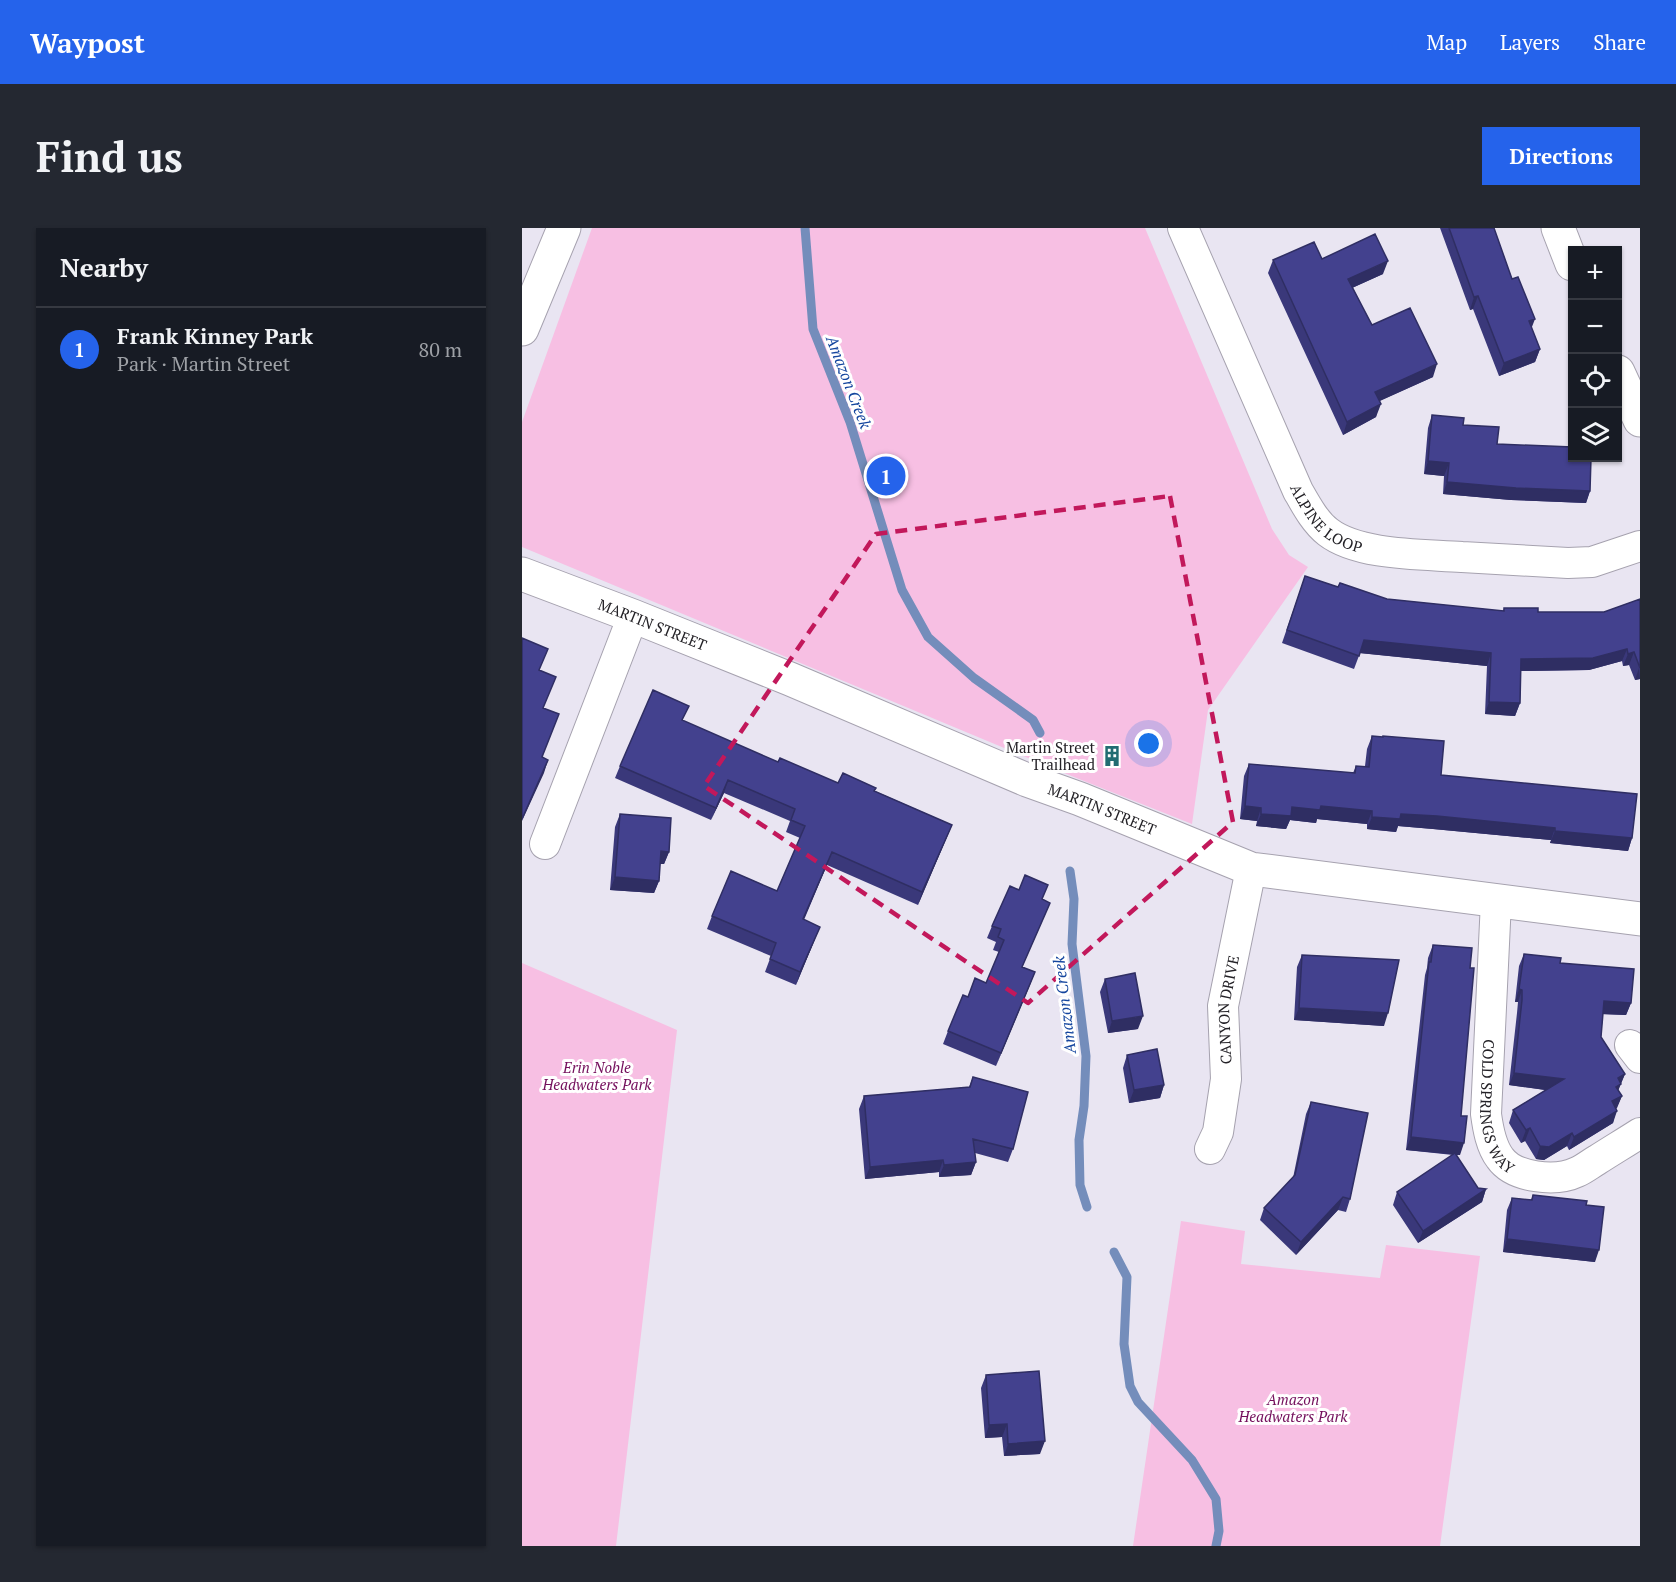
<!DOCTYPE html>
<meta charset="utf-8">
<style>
:root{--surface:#171b24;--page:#242831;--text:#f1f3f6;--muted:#9ea1a6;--line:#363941;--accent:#2563eb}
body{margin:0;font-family:"PT Serif",serif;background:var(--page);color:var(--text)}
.controls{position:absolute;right:18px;top:18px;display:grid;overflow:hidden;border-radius:0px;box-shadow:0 2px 4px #0004}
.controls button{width:54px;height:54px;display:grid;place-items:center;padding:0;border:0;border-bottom:2px solid var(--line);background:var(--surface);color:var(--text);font:30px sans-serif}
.you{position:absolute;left:627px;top:516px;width:21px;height:21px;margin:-15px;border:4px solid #fff;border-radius:50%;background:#1a73e8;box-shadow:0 0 0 9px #1a73e833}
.badge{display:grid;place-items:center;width:39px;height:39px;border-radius:50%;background:var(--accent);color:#fff;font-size:20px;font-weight:700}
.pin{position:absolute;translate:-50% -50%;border:3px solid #fff;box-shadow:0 2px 6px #0006}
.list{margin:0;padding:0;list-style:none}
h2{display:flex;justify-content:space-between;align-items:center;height:78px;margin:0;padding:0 24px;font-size:26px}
h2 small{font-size:20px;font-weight:400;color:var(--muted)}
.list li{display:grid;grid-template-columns:39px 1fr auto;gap:18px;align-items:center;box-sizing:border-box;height:84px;padding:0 24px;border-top:2px solid var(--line)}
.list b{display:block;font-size:22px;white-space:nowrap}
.list p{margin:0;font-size:20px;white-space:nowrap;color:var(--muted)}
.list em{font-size:20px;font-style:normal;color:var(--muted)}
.icon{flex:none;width:33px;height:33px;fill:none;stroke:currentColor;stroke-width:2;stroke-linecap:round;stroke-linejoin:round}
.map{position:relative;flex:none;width:1118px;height:1318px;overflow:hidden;border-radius:0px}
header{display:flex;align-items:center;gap:36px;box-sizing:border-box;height:84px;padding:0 30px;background:var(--accent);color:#fff}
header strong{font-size:28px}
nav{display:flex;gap:33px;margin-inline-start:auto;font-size:21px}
.intro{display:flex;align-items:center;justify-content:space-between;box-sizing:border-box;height:144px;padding:0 36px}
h1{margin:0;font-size:42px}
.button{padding:15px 27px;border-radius:0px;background:var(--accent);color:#fff;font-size:21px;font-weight:700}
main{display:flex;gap:36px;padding:0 36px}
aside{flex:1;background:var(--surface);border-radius:0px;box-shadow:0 2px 4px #0004}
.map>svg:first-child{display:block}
</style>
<header>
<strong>Waypost</strong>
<nav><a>Map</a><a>Layers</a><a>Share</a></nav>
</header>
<div class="intro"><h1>Find us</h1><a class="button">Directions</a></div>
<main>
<aside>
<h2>Nearby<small></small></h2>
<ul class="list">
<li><span class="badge">1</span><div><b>Frank Kinney Park</b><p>Park · Martin Street</p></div><em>80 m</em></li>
</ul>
</aside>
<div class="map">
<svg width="1118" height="1318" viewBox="0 0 1118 1318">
<rect width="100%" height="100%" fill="#e9e5f2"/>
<!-- green -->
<path fill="#f7bfe3" d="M70,0H623L750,301L767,327L786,339L686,482L670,596L547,547L0,319V194Z
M0,735L155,802L94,1318H0Z
M659,993L723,1003L719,1036L858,1050L864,1017L958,1028L918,1318H611Z"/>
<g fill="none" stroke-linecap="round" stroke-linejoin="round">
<!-- stream -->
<path stroke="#748dbb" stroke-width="9" d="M283,0L291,101L328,194L380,362L406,409L452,450L511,492L518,505
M548,643L552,671L550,716L564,828L562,878L557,912L558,957L565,979
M592,1024L605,1049L602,1116L608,1158L616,1174L670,1232L694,1271L697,1303L694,1318"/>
<defs>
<g id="street">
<path id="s1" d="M661,0L776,263C784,277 793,294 806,304C837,328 902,326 940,329C976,331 1011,333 1046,335L1070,334L1118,318"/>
<path d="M23,616L111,388"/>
<path id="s2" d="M974,673L964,886C966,901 969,918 978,930C992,950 1034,954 1055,944C1062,941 1068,936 1075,932C1089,923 1104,914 1118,905"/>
<path d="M1108,817L1118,830"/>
<path id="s3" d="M688,921L696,904L704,851L701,778L729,641"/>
</g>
<g id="secondary">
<path d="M1036,0L1050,36"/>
<path d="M0,101L42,0"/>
<path d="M1096,144L1118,192"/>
<path id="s4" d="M0,346L111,388L268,451L505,552L558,571L729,641L1118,691"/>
</g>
</defs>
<!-- street casing -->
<use href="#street" stroke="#a6a2af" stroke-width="32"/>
<!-- secondary casing -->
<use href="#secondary" stroke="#a6a2af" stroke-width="35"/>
<!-- street -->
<use href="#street" stroke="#fff" stroke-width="30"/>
<!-- secondary -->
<use href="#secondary" stroke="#fff" stroke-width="33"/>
</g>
<!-- wall -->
<path fill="#3a387a" d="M918,0H972L990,51L1018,121L1013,134L977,148L951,81L948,82Z
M800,31L861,46L830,60L850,97L911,149L857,173L854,189L821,207L746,45L751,32Z
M910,187L941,197L975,216L1068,263L1064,275L989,272L921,266L922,248L902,246L906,200Z
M783,348L816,359L865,371L981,383L982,380L1016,384H1082L1118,371V451L1113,452L1107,437L1101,438L1100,433L1067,442L999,443L998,475L993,488L963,486L965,438L838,425L832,441L760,415Z
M161,493L256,534L316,555L353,563L430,597L396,677L305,637L282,692L293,711L274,757L243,744L249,728L185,701L190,688L255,663L278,610L264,604L268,593L202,565L189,592L93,550L98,538Z
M850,508L919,547L1110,610L1106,623L1028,615L1029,612L911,601L876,598L874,604L845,601V596L795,591L794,595L768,592L764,601L734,598L735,593L718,591L722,548L727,536L831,545L834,538H843L845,521Z
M98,586L147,624L142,636H138L137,653L132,665L88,662L93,599Z
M520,671L528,675L500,739L513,744L474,838L421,816L426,803L446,769L464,755L477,724L471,722L474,714L465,710L470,698Z
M911,717L939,888L938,927H934L956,960L964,961L960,974L896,1015L871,977L875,964L931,927L884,922L903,747L905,740L906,730Z
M1002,726L1038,735L1109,775L1104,787L1081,786L1079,809L1103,846L1096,862L1100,868L1094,881L1091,895L1047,922L1045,918L1022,932L1014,931L1003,913L999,915L987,895L991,882L1024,862L987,857L995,785L996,774H993L997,738Z
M780,727L862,798L772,792L775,739Z
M583,751L616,801L586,805L578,764Z
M605,827L642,857L638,870L607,875L601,840Z
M451,849L491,921L486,934L453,925L454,934L449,947L417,949V944L343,951L337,881L342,868L447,859Z
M789,874L828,971L824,984L816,982L774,1027L738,992L742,980L771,950L784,886Z
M1011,967L1064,977L1073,1034L981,1024L985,982L990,970L1009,972Z
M464,1147L518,1226L482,1228L480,1209L463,1210L459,1160Z"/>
<!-- shaded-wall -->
<path fill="#2f2e63" d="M866,33L861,46L821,64L826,51Z
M956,68L951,81L948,82L952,69Z
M1013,91L1008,104L1007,93Z
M1018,121L1013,134L977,148L982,135Z
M915,136L911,149L849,177L853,164Z
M859,176L854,189L821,207L825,194Z
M906,233L927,235L922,248L902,246Z
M925,254L1068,263L1064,275L989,272L921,266Z
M842,412L969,425L965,438L837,425Z
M1105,421L1100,433L1067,442L995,443L999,431Z
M1112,424L1107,437L1101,438L1106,426Z
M1117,440L1118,451L1113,452Z
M967,474L998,475L993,488L963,486Z
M26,532L22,545L0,593V591Z
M206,552L202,565L189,592L194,580Z
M723,578L739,580L735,593L718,591Z
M799,578L850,583L845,596L795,591L794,595L768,592L764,601L734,598L739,586L770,579Z
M879,586L915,588L1033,600L1029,612L911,601L876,598L874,604L845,601L850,589Z
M430,597L425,609L396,677L400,664Z
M1033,603L1110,610L1106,623L1028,615Z
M139,623L147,624L142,636H134Z
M310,624L305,637L276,704L281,691Z
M93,649L137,653L132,665L88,662Z
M298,699L293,711L274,757L278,744Z
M513,744L508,757L474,838L479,825Z
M997,761L1000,762L996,774H993Z
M1082,773L1109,775L1104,787L1077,786Z
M777,780L866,785L862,798L772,792Z
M621,788L616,801L586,805L590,793Z
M992,845L1042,851L1037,864L987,857Z
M1103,846L1094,868L1091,863L1096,850Z
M642,857L638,870L607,875L612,862Z
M1100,868L1095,880L1085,886L1090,873Z
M1095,883L1091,895L1047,922L1052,909Z
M1008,900L1003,913L999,915L1004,902Z
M1050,905L1045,918L1022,932L1014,931L1018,918Z
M889,909L942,915L938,927L884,922Z
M421,932L417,944L343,951L348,939Z
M454,934L449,947L417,949L422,937Z
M964,961L960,974L896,1015L901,1003Z
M821,969L816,982L774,1027L779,1014Z
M985,1011L1077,1022L1073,1034L981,1024Z
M485,1196L480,1209L463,1210L467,1197Z
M523,1213L518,1226L482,1228L486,1216Z"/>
<!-- building -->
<path fill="#43418e" stroke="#2f2e63" stroke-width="1.5" d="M927,0H972L990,51L996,49L1013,91L1007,93L1018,121L982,135L956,68L952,69Z
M853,6L866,33L826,51L850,97L888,80L915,136L853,164L859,176L825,194L751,32L792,14L800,31Z
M910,187L942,190L941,197L977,199L975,216L1050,219V230H1069L1068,263L994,260L925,254L927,235L906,233Z
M783,348L816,359L818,355L865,371L982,383V380H1016V384H1082L1118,371V440L1112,424L1106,426L1105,421L1071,430L999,431L998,475L967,474L969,425L842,412L837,428L765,402Z
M0,410L26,421L17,442L34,449L21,480L37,486L20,529L26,532L0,591Z
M131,462L167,478L160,492L256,534L258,530L316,555L321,545L354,560L352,563L430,597L400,664L310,624L281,691L298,699L278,744L248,731L254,715L190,688L209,643L255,663L283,598L269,592L273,581L206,552L194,580L98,538Z
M850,508L861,509V508L922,513L919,547L1115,566L1110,610L1033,603V600L915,588L879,586L878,591L850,589V583L799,578L798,582L770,579L769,588L739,586V580L723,578L727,536L833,545L834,538L847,539Z
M98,586L149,590L147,624L139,623L137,653L93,649Z
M503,647L526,657L520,671L528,675L500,739L513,744L479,825L426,803L441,767L446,769L453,750L464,755L482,712L476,709L479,701L470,698L488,658L497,662Z
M911,717L950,720L948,740H952L939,888H945L942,915L889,909L907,734H909Z
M1002,726L1039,730L1038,735L1112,741L1109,775L1082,773L1079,809L1103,846L1096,850L1099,856L1094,859L1100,868L1090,873L1095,883L1052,909L1050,905L1027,919L1018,918L1008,900L1004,902L991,882L1042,851L992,845L1000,772V762L997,761Z
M780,727L877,732L866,785L777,780Z
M613,745L621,788L590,793L583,751Z
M635,821L642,857L612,862L605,827Z
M451,849L506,864L491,921L451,911L454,934L422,937L421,932L348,939L342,868L448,859Z
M789,874L846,885L828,971L821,969L779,1014L742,980L773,947Z
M933,925L956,960L964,961L901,1003L875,964Z
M1011,967L1065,973L1064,977L1082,979L1077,1022L985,1011L990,970L1010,972Z
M517,1143L523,1213L486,1216L485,1196L467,1197L464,1147Z"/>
<!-- marked area -->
<path fill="none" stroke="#c2185b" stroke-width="4.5" stroke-dasharray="12 8" stroke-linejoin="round" d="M648,268L711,594L506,775L182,558L354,306Z"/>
<!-- icons -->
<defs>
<symbol id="building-bare" viewBox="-9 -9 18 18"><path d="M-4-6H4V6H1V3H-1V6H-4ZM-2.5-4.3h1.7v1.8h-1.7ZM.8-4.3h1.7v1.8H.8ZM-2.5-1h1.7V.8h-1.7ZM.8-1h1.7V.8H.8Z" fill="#216c72" stroke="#fff" stroke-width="2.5" paint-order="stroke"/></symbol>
</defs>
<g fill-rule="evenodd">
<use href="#building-bare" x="575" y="513" width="30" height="30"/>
</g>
<g text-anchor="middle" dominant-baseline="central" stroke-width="6" stroke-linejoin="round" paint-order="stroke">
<!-- street labels -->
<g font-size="15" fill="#242227" stroke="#fff">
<text stroke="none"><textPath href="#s1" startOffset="328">ALPINE LOOP</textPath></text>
<text stroke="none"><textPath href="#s4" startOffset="140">MARTIN STREET</textPath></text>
<text stroke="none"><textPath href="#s4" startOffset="626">MARTIN STREET</textPath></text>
<text stroke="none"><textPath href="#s3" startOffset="142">CANYON DRIVE</textPath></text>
<text stroke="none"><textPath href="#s2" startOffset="208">COLD SPRINGS WAY</textPath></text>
</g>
<!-- poi labels -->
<g font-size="15" fill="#242227" stroke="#fff" text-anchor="end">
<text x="573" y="519">Martin Street<tspan x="573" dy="17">Trailhead</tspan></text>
</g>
<!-- park labels -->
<g font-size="15" font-style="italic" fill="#740f5c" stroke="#fff">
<text x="75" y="839">Erin Noble<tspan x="75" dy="17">Headwaters Park</tspan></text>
<text x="771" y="1171">Amazon<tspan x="771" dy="17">Headwaters Park</tspan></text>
</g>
<!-- water labels -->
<g font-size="16" font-style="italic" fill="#14459e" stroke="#fff">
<text transform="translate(327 154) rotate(69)">Amazon Creek</text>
<text transform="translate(542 777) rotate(-97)">Amazon Creek</text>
</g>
</g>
</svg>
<div class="controls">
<button>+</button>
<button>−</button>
<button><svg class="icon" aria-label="locate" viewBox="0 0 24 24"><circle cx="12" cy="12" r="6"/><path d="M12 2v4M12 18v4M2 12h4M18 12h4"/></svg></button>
<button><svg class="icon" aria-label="layers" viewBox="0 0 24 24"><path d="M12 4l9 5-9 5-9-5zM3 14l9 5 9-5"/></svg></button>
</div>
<div class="you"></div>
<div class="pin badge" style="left:364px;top:248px">1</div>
</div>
</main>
